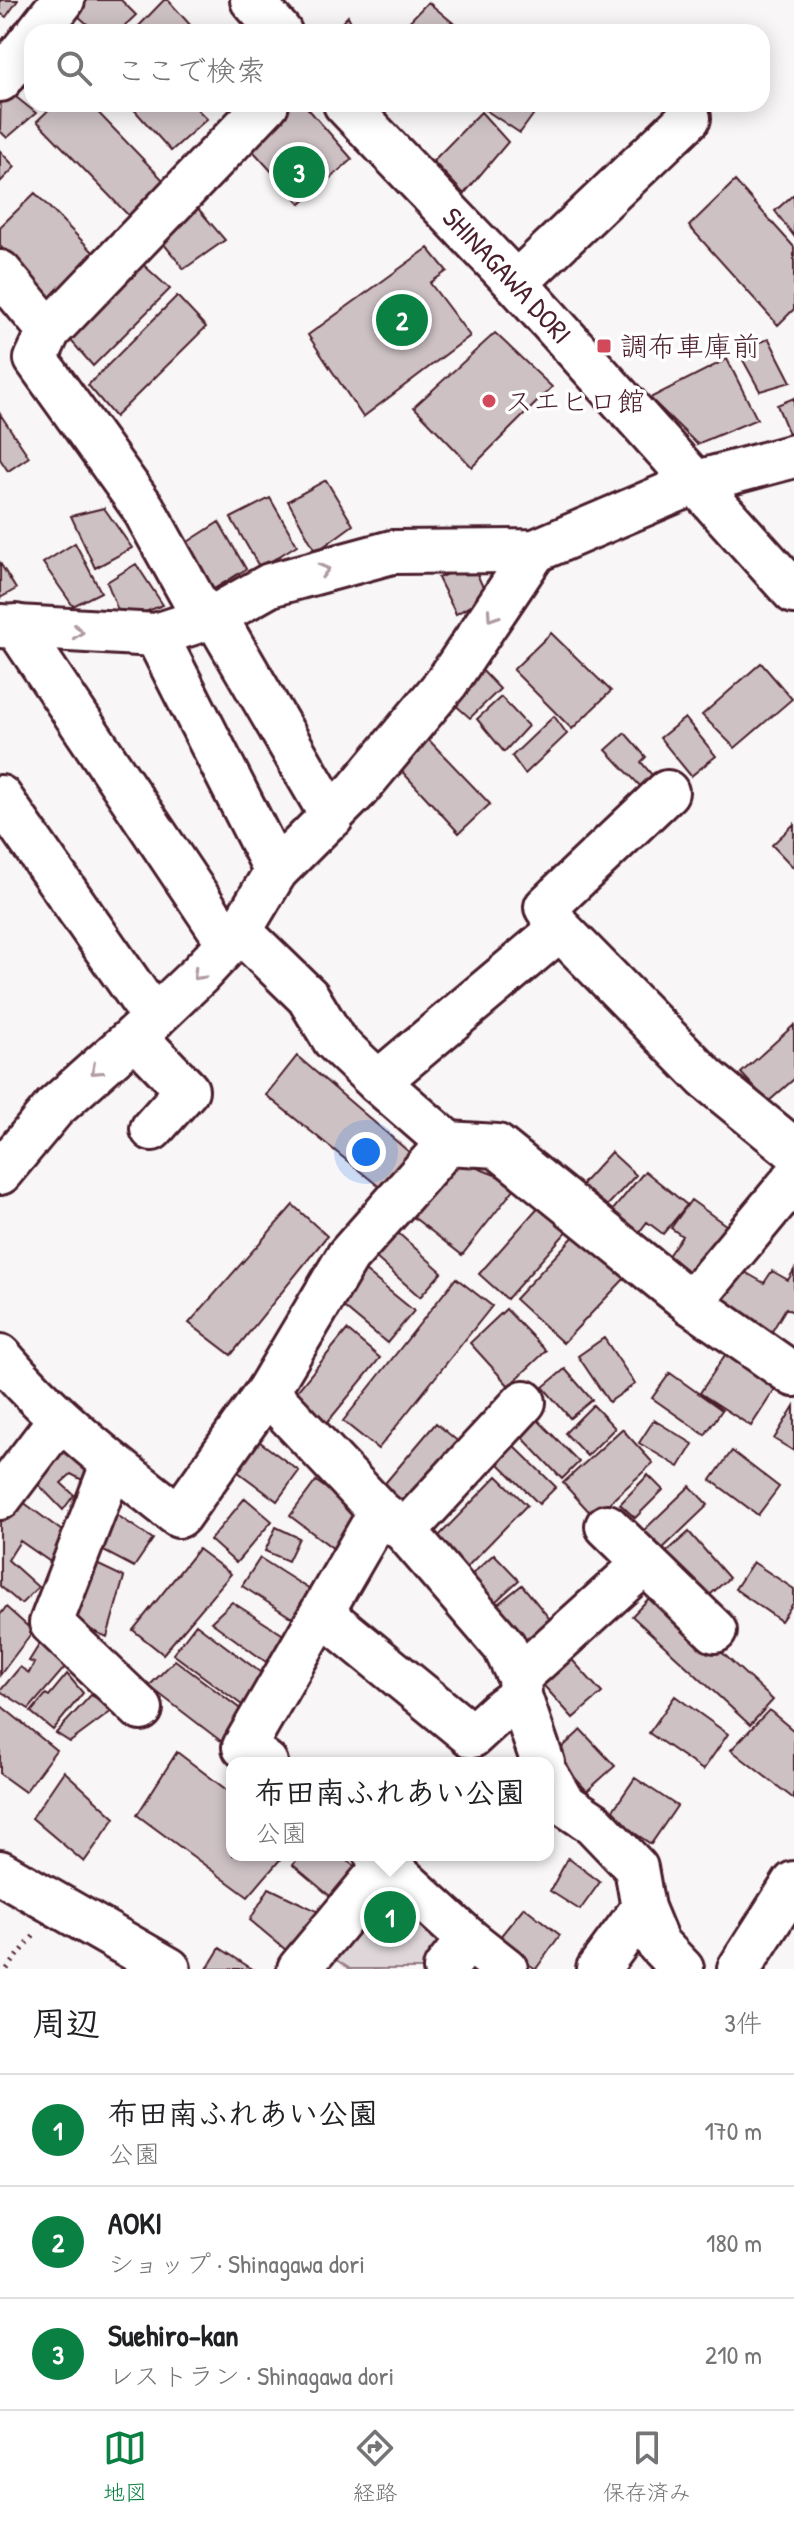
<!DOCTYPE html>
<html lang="ja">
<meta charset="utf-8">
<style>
:root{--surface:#fff;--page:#f2f2f2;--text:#202124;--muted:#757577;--line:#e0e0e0;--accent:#0b8043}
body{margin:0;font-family:"Patrick Hand","Klee One",sans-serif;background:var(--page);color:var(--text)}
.you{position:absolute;left:366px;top:1152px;width:28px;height:28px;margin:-20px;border:6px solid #fff;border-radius:50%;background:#1a73e8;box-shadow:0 0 0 12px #1a73e833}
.badge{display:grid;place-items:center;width:52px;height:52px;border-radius:50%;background:var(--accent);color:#fff;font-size:26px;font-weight:700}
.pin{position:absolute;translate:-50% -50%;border:4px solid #fff;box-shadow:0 2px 8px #0006}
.popup{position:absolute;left:226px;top:1757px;width:328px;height:104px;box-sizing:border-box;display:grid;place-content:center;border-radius:16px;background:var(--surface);filter:drop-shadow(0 2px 6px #0005);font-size:26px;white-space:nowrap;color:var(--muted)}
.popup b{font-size:30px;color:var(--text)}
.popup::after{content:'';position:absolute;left:50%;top:100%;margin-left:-16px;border:16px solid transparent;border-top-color:var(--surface)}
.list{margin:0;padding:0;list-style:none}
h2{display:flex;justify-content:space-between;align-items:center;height:104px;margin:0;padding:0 32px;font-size:34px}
h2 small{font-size:26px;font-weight:400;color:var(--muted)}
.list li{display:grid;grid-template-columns:52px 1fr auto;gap:24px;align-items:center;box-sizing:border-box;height:112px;padding:0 32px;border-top:2px solid var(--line)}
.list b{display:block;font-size:30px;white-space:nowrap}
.list p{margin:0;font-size:26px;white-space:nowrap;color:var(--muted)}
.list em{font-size:26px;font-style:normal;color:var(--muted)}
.icon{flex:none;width:44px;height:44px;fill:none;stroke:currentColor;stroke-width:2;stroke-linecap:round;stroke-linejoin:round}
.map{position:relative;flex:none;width:794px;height:1969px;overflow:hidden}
.search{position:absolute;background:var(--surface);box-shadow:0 4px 20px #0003;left:24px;right:24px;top:24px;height:88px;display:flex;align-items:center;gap:20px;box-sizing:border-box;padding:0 28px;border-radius:24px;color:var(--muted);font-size:30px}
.sheet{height:440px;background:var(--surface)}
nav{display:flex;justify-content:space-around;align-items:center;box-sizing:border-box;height:112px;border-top:2px solid var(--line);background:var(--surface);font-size:22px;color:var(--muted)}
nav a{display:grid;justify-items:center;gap:4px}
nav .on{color:var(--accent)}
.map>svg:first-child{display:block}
</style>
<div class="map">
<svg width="794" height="1969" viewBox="0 0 794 1969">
<rect width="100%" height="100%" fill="#f8f6f7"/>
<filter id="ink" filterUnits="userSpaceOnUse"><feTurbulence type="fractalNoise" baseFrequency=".0125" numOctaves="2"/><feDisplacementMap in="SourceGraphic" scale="16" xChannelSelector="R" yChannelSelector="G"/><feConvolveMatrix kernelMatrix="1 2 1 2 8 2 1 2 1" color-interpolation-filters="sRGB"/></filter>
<g filter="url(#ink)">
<!-- green -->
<path fill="#ded6d9" stroke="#947a82" stroke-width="2" d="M384,1891L449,1944L428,1969H350L332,1957Z"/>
<!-- building -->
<path fill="#cdc1c4" stroke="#4a1f2b" stroke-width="2" d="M0,0H18L6,17L0,13Z
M73,0H121L136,15L118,32H96L67,6Z
M164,0H168L192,27L188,32H133Z
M428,2L464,32H399Z
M348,16L356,32H333Z
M1,85L36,113L7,138L0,131Z
M55,104H90L163,180L130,217L37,121Z
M129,104H192L207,119L171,151Z
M285,104H304L352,159L301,204L245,142Z
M483,104H541L520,133L481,107Z
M481,112L508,142L464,194L433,161Z
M0,151L15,167L0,182Z
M735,181L794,247V309L778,325L689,226Z
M35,193L99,258L54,302L0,246V227Z
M794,194V236L775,211Z
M190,199L225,240L184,269L155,233Z
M428,248L447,271L430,283L470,336L363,417L308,335Z
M138,260L170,289L93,366L67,336Z
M177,296L206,327L115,417L88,385Z
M495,333L552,387L472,467L414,407Z
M769,339L791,382L760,391L737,349Z
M727,359L757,419L697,444L650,398Z
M794,398V446L777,405Z
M0,414L29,457L8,471L0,459Z
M326,480L353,525L316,552L288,501Z
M270,498L297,545L260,568L231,518Z
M104,508L132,548L95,568L71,516Z
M219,522L246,569L209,592L183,545Z
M75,543L101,592L73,606L43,563Z
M0,563L16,589L0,598Z
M472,563L487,596L456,614L438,578Z
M136,564L163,605L122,621L107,582Z
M551,633L611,691L572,729L513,670Z
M761,663L792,699L735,748L702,715Z
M476,664L500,689L470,718L444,695Z
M501,697L528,726L504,752L477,719Z
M554,716L567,734L525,774L512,756Z
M685,718L716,756L691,776L660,738Z
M625,733L646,757L641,762L652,775L642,788L606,750Z
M426,737L490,804L459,833L395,764Z
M794,824V868L772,845Z
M794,1025V1079L768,1102L741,1073Z
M297,1056L409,1152L387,1193L266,1095Z
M611,1152L636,1175L605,1208L580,1186Z
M457,1160L518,1184L462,1255L412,1216Z
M645,1171L687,1205L663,1234L647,1222L634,1239L607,1217Z
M691,1200L734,1231L692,1289L660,1267L682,1236L671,1228Z
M541,1204L569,1229L507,1299L479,1274Z
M293,1205L327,1236L231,1355L189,1323Z
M397,1232L442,1272L420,1297L375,1257Z
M577,1233L625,1278L563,1343L515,1299Z
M738,1268L764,1283L772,1271L788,1280L794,1270V1313L786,1308L771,1333L746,1318L713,1311Z
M365,1271L414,1311L387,1343L339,1303Z
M456,1278L492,1306L378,1449L343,1421Z
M506,1309L546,1351L509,1386L470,1343Z
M347,1330L380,1358L326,1424L293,1396Z
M604,1338L635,1384L609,1402L578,1356Z
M727,1352L777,1386L751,1426L700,1393Z
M565,1369L592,1400L570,1418L543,1387Z
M670,1373L722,1410L705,1435L652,1398Z
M593,1405L615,1428L587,1456L565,1433Z
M794,1406V1451L774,1439Z
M537,1419L579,1462L562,1479L520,1435Z
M654,1420L693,1444L679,1467L639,1443Z
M436,1423L461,1444L406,1510L381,1488Z
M622,1429L653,1463L594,1517L563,1483Z
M248,1433L299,1471L277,1501L226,1463Z
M71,1441L92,1468L84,1481L71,1474L61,1483L74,1495L63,1510L36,1482Z
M510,1442L556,1487L539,1504L494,1459Z
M732,1451L779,1487L758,1515L711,1480Z
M648,1475L663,1490L635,1518L620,1504Z
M497,1476L527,1505L463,1571L433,1542Z
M316,1481L364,1516L338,1552L290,1516Z
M690,1486L708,1505L659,1552L641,1533Z
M15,1496L70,1537L52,1563L20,1541L8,1560L38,1587L21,1604L0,1586V1519Z
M245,1498L272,1521L236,1563L210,1540Z
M111,1511L153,1539L134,1567L96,1547Z
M276,1527L299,1538L288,1561L265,1551Z
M689,1532L729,1578L703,1601L662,1556Z
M198,1549L231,1574L163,1654L133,1630Z
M494,1554L519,1580L494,1603L470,1576Z
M260,1558L318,1595L300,1623L242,1586Z
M86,1559L124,1577L107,1637L70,1621Z
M753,1562L794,1589V1602L781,1621L735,1589Z
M522,1585L558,1629L530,1651L494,1607Z
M656,1591L773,1700L750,1725L632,1616Z
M232,1602L296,1643L273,1667L211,1622Z
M6,1607L33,1631L0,1675V1615Z
M196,1624L272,1681L246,1708L173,1654Z
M44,1637L73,1658L29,1709L0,1691L20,1667L29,1673L34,1663L29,1661Z
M566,1653L602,1693L573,1718L537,1678Z
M175,1660L247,1714L222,1742L149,1686Z
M67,1674L83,1693L53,1730L31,1712L46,1694L49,1696Z
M91,1695L116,1708L70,1742L56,1733Z
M675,1696L728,1734L703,1770L649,1733Z
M0,1705L56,1750L25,1792L0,1774Z
M769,1710L794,1731V1799L731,1750Z
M581,1730L615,1766L587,1791L554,1755Z
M177,1752L232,1794V1855H284L248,1897L137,1815Z
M64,1771L115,1818L84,1862L32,1818Z
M635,1778L677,1806L651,1844L609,1816Z
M300,1855H340L359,1870L337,1902L293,1865Z
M568,1858L600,1882L580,1910L550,1891Z
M269,1888L323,1914L299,1961L250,1920Z
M524,1907L560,1935L536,1969L495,1943Z
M220,1948L252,1969H207Z"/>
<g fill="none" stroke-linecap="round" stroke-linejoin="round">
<defs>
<g id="minor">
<path d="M252,0L280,32"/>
<path d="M38,32L63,0"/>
<path d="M0,80L32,39"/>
<path id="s1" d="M345,104L516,283L794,592"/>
<path d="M0,272L49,331"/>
<path d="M516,283L689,118"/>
<path d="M215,616L332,817"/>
<path d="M204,618L143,508L36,359L49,331L267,104"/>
<path d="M0,626L156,635L215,616L270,585L392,552L535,551L697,482L794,456"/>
<path d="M16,626L228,942"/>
<path d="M156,635L276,871"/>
<path d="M667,792L546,907L560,929L706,1078L794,1150"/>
<path d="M0,797L154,1018"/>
<path d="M240,931L308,997L334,1040L378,1082L448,1143"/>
<path d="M135,1036L187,1090L152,1129"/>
<path d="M378,1082L560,929"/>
<path d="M0,1173L54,1108L135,1036L199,975L240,931L276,871L357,790L447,682L535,551"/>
<path d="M691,1303L794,1179"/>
<path d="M0,1356C52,1418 115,1466 179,1516L267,1392L348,1256L448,1143L497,1146L691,1303L794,1375"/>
<path d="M267,1392L380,1512L405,1531L504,1646L519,1677L520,1696L543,1763"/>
<path d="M112,1465L51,1623L141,1709"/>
<path d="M0,1498L59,1420"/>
<path d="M607,1526L715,1631"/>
<path d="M405,1531L524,1402"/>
<path d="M323,1614L472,1736L498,1712L520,1696"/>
<path d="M519,1677L645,1563"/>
<path d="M266,1763L244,1747L380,1512"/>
<path d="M548,1777L563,1803L593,1823L636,1868L643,1908L658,1944L682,1969"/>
<path d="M376,1855L468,1939L445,1969"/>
<path d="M0,1872L169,1969"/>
<path d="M468,1939L506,1969"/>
<path d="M299,1969L387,1863"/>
<path d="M598,1969L643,1908"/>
<path d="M739,1969L794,1883"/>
</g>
</defs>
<!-- minor casing -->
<use href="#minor" stroke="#4a1f2b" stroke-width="48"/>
<!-- path -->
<path stroke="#4a1f2b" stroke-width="5" stroke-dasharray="2 6" stroke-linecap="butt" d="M7,1969L36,1933"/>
<!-- minor -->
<use href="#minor" stroke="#fff" stroke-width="42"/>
</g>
<!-- one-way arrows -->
<defs><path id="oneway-chevron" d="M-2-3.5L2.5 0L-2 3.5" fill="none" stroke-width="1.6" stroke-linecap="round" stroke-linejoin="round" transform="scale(2)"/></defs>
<g stroke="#ae9aa0">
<use href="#oneway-chevron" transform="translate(324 570) rotate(-15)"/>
<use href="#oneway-chevron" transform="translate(492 616) rotate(124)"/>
<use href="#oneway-chevron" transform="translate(78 632) rotate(5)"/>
<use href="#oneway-chevron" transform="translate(198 975) rotate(134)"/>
<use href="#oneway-chevron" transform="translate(96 1070) rotate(138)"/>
</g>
</g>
<!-- markers -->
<g fill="#d1495b" stroke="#fff" stroke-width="3">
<rect x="596" y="338" width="16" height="16" rx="4"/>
<circle cx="489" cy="401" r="8"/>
</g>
<g text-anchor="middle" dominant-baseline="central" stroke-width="7" stroke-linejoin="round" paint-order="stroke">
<!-- street labels -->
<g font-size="28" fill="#4a1f2b" stroke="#fff">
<text stroke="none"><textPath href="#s1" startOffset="236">SHINAGAWA DORI</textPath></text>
</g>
<!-- poi labels -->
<g font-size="28" fill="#4a1f2b" stroke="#fff" text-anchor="start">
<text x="620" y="346">調布車庫前</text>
<text x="505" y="401">スエヒロ館</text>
</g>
</g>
</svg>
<div class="you"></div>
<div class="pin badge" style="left:390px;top:1917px">1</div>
<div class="popup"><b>布田南ふれあい公園</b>公園</div>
<div class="pin badge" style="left:402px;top:320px">2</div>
<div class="pin badge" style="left:299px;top:172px">3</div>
<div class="search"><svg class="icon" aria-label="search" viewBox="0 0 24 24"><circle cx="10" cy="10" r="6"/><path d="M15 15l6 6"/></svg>ここで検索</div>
</div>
<section class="sheet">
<h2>周辺<small>3件</small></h2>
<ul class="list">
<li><span class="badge">1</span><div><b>布田南ふれあい公園</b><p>公園</p></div><em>170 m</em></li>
<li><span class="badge">2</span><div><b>AOKI</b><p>ショップ · Shinagawa dori</p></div><em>180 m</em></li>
<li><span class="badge">3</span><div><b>Suehiro-kan</b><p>レストラン · Shinagawa dori</p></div><em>210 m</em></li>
</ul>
</section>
<nav>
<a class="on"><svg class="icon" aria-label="map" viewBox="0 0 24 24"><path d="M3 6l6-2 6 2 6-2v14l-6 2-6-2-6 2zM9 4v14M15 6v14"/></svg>地図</a>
<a><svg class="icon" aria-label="directions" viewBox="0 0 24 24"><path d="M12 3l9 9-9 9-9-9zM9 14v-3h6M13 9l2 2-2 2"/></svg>経路</a>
<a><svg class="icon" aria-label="saved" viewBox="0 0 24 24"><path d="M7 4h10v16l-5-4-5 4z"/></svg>保存済み</a>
</nav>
